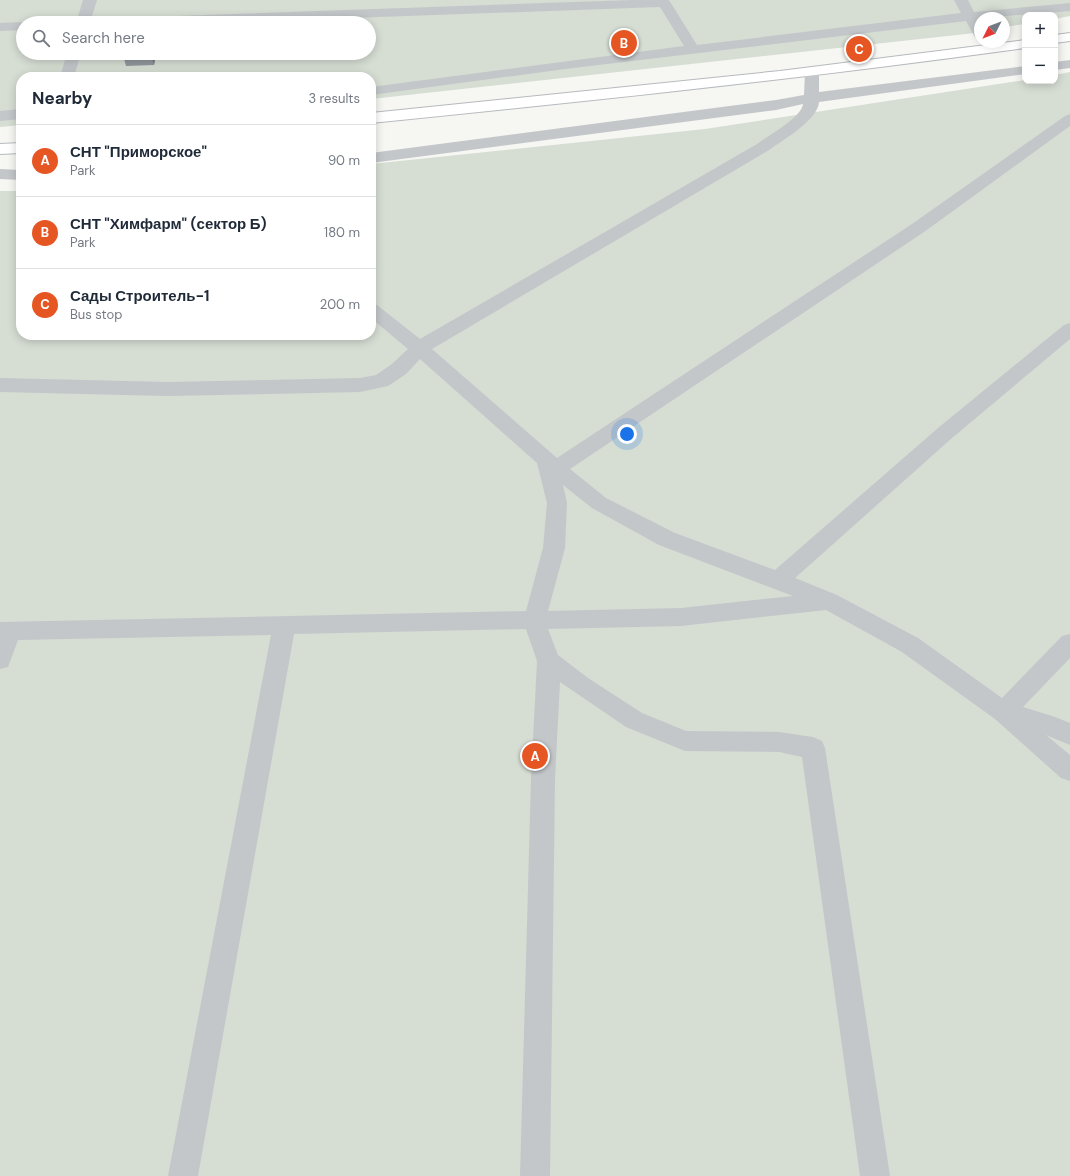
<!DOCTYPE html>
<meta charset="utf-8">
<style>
:root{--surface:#fff;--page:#f6f6f7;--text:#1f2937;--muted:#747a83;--line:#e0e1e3;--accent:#e55623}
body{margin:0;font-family:"DM Sans",sans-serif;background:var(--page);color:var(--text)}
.controls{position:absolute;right:12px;top:12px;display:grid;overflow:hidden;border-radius:8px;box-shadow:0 2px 10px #0003}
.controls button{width:36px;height:36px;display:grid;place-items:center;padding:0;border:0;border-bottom:1px solid var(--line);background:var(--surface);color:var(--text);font:20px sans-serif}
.compass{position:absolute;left:974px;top:12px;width:36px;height:36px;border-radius:50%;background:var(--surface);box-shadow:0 2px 10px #0003;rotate:228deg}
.you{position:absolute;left:627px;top:434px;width:14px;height:14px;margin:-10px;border:3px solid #fff;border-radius:50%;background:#1a73e8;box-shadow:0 0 0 6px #1a73e833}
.badge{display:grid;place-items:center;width:26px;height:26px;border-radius:50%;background:var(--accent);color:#fff;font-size:13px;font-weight:700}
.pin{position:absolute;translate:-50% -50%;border:2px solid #fff;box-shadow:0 1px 4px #0006}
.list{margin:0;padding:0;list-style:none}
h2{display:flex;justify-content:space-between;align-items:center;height:52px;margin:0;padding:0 16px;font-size:17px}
h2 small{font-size:13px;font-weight:400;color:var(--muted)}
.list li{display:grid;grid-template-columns:26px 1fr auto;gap:12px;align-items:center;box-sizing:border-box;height:72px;padding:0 16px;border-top:1px solid var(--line)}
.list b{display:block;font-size:15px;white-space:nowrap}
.list p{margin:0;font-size:13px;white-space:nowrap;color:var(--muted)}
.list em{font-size:13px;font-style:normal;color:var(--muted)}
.icon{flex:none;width:22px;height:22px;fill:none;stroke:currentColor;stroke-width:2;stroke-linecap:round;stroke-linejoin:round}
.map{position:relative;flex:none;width:1070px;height:1176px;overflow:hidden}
.search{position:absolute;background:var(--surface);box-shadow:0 2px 10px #0003;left:16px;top:16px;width:360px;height:44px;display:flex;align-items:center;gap:10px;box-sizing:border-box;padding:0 14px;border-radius:22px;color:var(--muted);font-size:15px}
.panel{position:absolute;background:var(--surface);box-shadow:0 2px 10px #0003;left:16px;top:72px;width:360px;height:268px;border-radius:16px}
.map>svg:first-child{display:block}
</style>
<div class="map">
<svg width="1070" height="1176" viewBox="0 0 1070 1176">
<rect width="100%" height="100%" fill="#f6f6f2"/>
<!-- green -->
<path fill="#d6ddd3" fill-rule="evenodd" d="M0,0H1070V16L1055,19V15H1025V24L1004,27V18H980V32L966,34L371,99V77H21V125L0,127ZM23,23H369V53H23Z
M1070,72V1176H0V191H21V335H371V164L705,129L1025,80L1055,81V75Z"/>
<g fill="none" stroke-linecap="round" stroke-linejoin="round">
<defs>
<path id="major" d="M1070,33V41L1055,43V35Z
M1025,40V48C808,78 589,101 371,123V113L780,71Z
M21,143V153L0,154V144Z"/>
</defs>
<!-- major casing -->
<use href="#major" stroke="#b6babe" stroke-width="2"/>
<!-- minor -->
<path fill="#c3c7ca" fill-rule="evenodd" d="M83,0H97L91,19L632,0H669L697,45L961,13L954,0H968L974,12L1070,3V11L980,18V38L975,37L966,21L565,69L371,95V87L684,46L660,7L213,23H76Z
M23,22L28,23H23V30L0,31V23Z
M67,53H81L74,77H60Z
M1070,60V68L1055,70V62Z
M1025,66V74L819,102C818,120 783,140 769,150L432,349L557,458L912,224L1065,116L1070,114V126L924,232L570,469L606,498L675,533L775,570L938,428L1064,325L1070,323V339L952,438L795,578L837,595L918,638L1002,698L1062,636L1070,634V658L1023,707L1055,717L1070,723V745L1046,735L1070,755V781L1061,778L995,719L902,652L826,610L681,626L548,629L558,655L588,678L642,713L686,731L779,732L813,737L822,741L825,748L890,1176H860L802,757L779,752L685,751L626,727L560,682L555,779L550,1176H520L531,779L537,661L526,629L294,634L198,1176H168L271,635L18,640L8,667L0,669V622L526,611L543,548L547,503L537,463L420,359L406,374L388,386L360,392L168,396L0,392V378L168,382L360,378L376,375L392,364L408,349L371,318V303L377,305L420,339L757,144C768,136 802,117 803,104L776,110L371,163V153L776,100L804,95L805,72L807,69L812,68L817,69L819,72V92ZM563,485L592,508L659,545L793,596L681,608L548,611L565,548L567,503Z
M21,109V119L0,121V111Z
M0,169L21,170V180L0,179Z"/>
<!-- major -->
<use href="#major" fill="#fff" fill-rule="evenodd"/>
</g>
<!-- wall -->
<path fill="#91989d" d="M156,53L154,65L126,66L123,55Z"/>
<!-- shaded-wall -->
<path fill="#767c80" d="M151,53H156L154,65L151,54Z"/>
<!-- building -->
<path fill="#a9b1b7" stroke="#767c80" d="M124,53H151V54L123,55Z"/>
</svg>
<div class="controls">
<button>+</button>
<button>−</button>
</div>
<svg class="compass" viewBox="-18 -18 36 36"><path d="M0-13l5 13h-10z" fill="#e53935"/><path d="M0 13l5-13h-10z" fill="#747a83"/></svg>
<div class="you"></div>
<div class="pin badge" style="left:535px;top:756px">A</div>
<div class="pin badge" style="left:624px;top:43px">B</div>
<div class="pin badge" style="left:859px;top:49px">C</div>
<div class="search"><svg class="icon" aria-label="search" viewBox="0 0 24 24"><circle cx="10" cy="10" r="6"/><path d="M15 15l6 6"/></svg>Search here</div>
<section class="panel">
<h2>Nearby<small>3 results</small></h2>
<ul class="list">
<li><span class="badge">A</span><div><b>СНТ &quot;Приморское&quot;</b><p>Park</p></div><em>90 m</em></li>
<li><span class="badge">B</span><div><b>СНТ &quot;Химфарм&quot; (сектор Б)</b><p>Park</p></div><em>180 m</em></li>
<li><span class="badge">C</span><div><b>Сады Строитель-1</b><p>Bus stop</p></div><em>200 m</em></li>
</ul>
</section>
</div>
